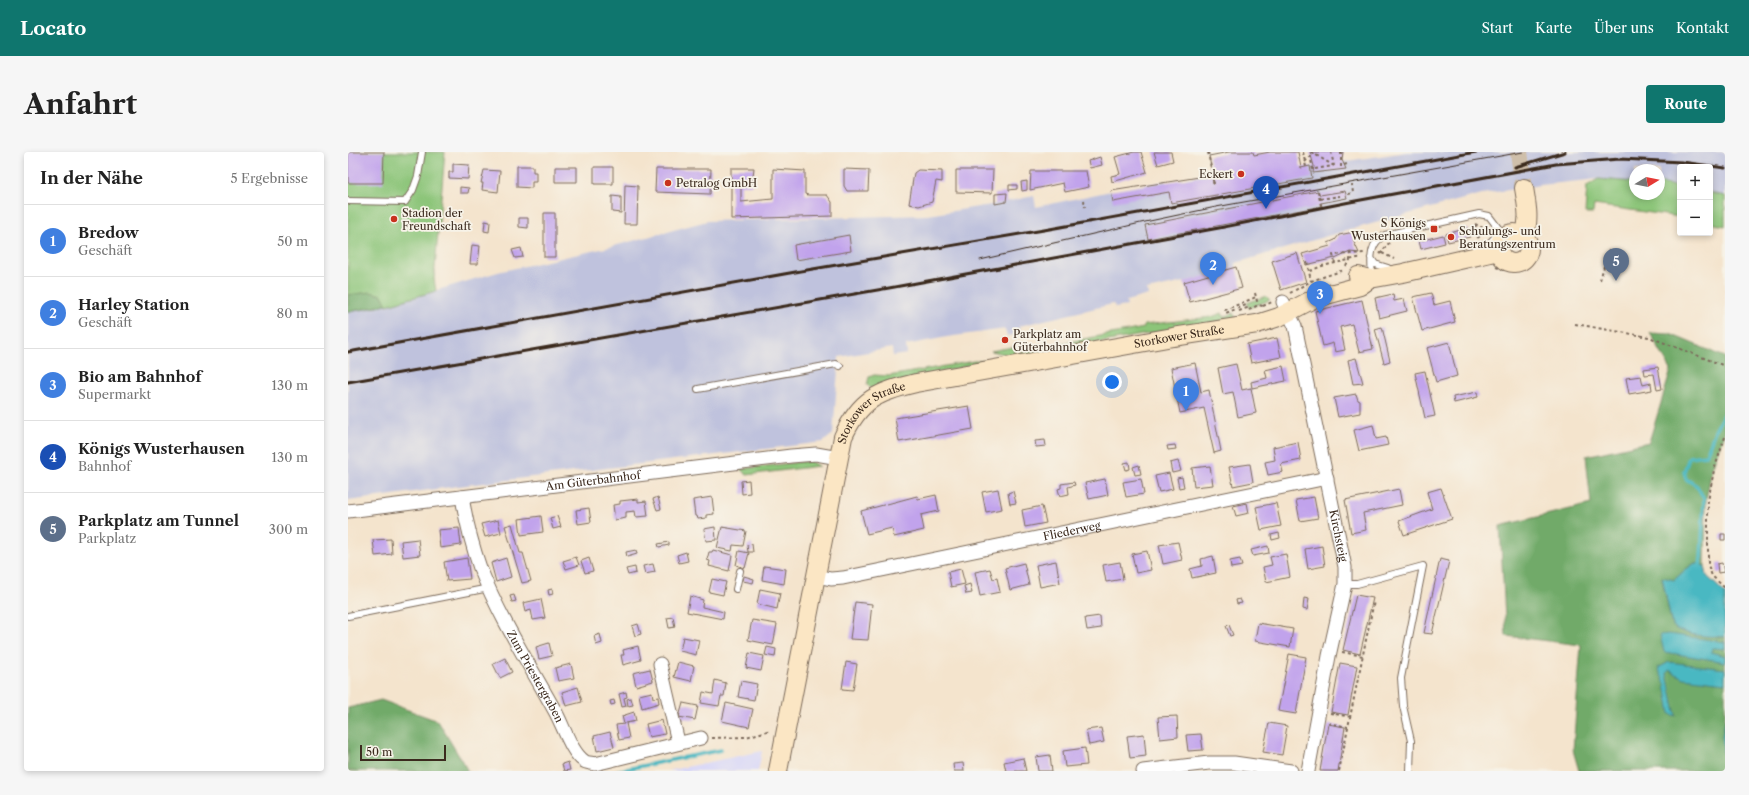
<!DOCTYPE html>
<html lang="de">
<meta charset="utf-8">
<style>
:root{--surface:#fff;--page:#f6f6f6;--text:#222;--muted:#767676;--line:#e0e0e0;--accent:#0f766e}
body{margin:0;font-family:"Libre Caslon Text",serif;background:var(--page);color:var(--text)}
.controls{position:absolute;right:12px;top:12px;display:grid;overflow:hidden;border-radius:4px;box-shadow:0 2px 6px #0003}
.controls button{width:36px;height:36px;display:grid;place-items:center;padding:0;border:0;border-bottom:1px solid var(--line);background:var(--surface);color:var(--text);font:20px sans-serif}
.compass{position:absolute;left:1281px;top:12px;width:36px;height:36px;border-radius:50%;background:var(--surface);box-shadow:0 2px 6px #0003;rotate:80deg}
.scale{position:absolute;left:12px;bottom:10px;width:86px;box-sizing:border-box;padding-left:4px;border:2px solid #3b2a1e;border-top:0;font-size:11px;line-height:14px;white-space:nowrap;color:#3b2a1e;-webkit-text-stroke:3px #f7f3e8;paint-order:stroke}
.you{position:absolute;left:764px;top:230px;width:14px;height:14px;margin:-10px;border:3px solid #fff;border-radius:50%;background:#1a73e8;box-shadow:0 0 0 6px #1a73e833}
.badge{display:grid;place-items:center;width:26px;height:26px;border-radius:50%;background:var(--accent);color:#fff;font-size:13px;font-weight:700}
.pin{position:absolute;translate:-50% -33px;filter:drop-shadow(0 1px 2px #0008)}
.pin::after{content:'';position:absolute;top:21px;width:14px;height:12px;background:inherit;clip-path:polygon(0 0,100% 0,50% 100%)}
.list{margin:0;padding:0;list-style:none}
h2{display:flex;justify-content:space-between;align-items:center;height:52px;margin:0;padding:0 16px;font-size:17px}
h2 small{font-size:13px;font-weight:400;color:var(--muted)}
.list li{display:grid;grid-template-columns:26px 1fr auto;gap:12px;align-items:center;box-sizing:border-box;height:72px;padding:0 16px;border-top:1px solid var(--line)}
.list b{display:block;font-size:15px;white-space:nowrap}
.list p{margin:0;font-size:13px;white-space:nowrap;color:var(--muted)}
.list em{font-size:13px;font-style:normal;color:var(--muted)}
.map{position:relative;flex:none;width:1377px;height:619px;overflow:hidden;border-radius:4px}
header{display:flex;align-items:center;gap:24px;box-sizing:border-box;height:56px;padding:0 20px;background:var(--accent);color:#fff}
header strong{font-size:19px}
nav{display:flex;gap:22px;margin-inline-start:auto;font-size:14px}
.intro{display:flex;align-items:center;justify-content:space-between;box-sizing:border-box;height:96px;padding:0 24px}
h1{margin:0;font-size:28px}
.button{padding:10px 18px;border-radius:4px;background:var(--accent);color:#fff;font-size:14px;font-weight:700}
main{display:flex;gap:24px;padding:0 24px}
aside{flex:1;background:var(--surface);border-radius:4px;box-shadow:0 2px 6px #0003}
.map>svg:first-child{display:block}
</style>
<header>
<strong>Locato</strong>
<nav><a>Start</a><a>Karte</a><a>Über uns</a><a>Kontakt</a></nav>
</header>
<div class="intro"><h1>Anfahrt</h1><a class="button">Route</a></div>
<main>
<aside>
<h2>In der Nähe<small>5 Ergebnisse</small></h2>
<ul class="list">
<li><span class="badge" style="background:#3f7fe0">1</span><div><b>Bredow</b><p>Geschäft</p></div><em>50 m</em></li>
<li><span class="badge" style="background:#3f7fe0">2</span><div><b>Harley Station</b><p>Geschäft</p></div><em>80 m</em></li>
<li><span class="badge" style="background:#3f7fe0">3</span><div><b>Bio am Bahnhof</b><p>Supermarkt</p></div><em>130 m</em></li>
<li><span class="badge" style="background:#1a4fb4">4</span><div><b>Königs Wusterhausen</b><p>Bahnhof</p></div><em>130 m</em></li>
<li><span class="badge" style="background:#5c6f8a">5</span><div><b>Parkplatz am Tunnel</b><p>Parkplatz</p></div><em>300 m</em></li>
</ul>
</aside>
<div class="map">
<svg width="1377" height="619" viewBox="0 0 1377 619">
<rect width="100%" height="100%" fill="#f7f3e8"/>
<filter id="ink" filterUnits="userSpaceOnUse"><feTurbulence type="fractalNoise" baseFrequency=".025" numOctaves="2"/><feDisplacementMap in="SourceGraphic" scale="8" xChannelSelector="R" yChannelSelector="G"/><feConvolveMatrix kernelMatrix="1 2 1 2 8 2 1 2 1" color-interpolation-filters="sRGB"/></filter>
<filter id="wash" filterUnits="userSpaceOnUse"><feTurbulence type="fractalNoise" baseFrequency=".012" numOctaves="4" result="noise"/><feDisplacementMap in="SourceGraphic" scale="16" xChannelSelector="R" yChannelSelector="G"/><feGaussianBlur stdDeviation="0.9" result="paint"/><feColorMatrix in="noise" values="0 0 0 0 0 0 0 0 0 0 0 0 0 0 0 0 0 1.4 0 .05"/><feComposite in="paint" operator="in"/></filter>
<g filter="url(#wash)">
<rect width="100%" height="100%" fill="#f4e4cd"/>
<!-- built -->
<path fill="#d8d7f8" d="M414,599L410,619H319Z"/>
<!-- industrial -->
<path fill="#bfc2dd" d="M881,0H905L906,3L922,0H950L953,16L1059,0H1377V44L1362,41V15H1332V35L1311,31V18H1287V30L1250,27L1192,33L1134,42L979,84L888,111V115L836,130L799,138L800,143L778,149L779,154L767,156L765,152L671,174L672,182L659,184L657,177L599,185L558,193L559,202L545,204L544,196L491,205L485,282L475,290L110,334L0,349V160L39,153L150,120L262,95L359,69L580,63L643,53L686,44L688,55L763,39L818,29V31L864,21L861,4Z"/>
<!-- green -->
<path fill="#8cc579" stroke="#64784c" d="M0,0H97L86,127L88,139L39,153L0,160Z
M1250,27L1287,30V42H1311V31L1332,35V65L1246,53L1245,61H1237L1239,34Z
M1362,41L1377,44V74L1362,71Z
M918,144L922,148L901,156L899,151Z
M874,161L876,165L885,161L888,166L672,205L643,199L665,195L667,202L714,191L796,176V173L863,165Z
M626,209H639L524,237L519,233L521,225L526,223L541,224Z
M461,309L471,314L399,323L392,317Z"/>
<!-- forest -->
<path fill="#71aa69" stroke="#566a44" d="M22,140L34,143L39,153L0,160V143Z
M1302,181L1322,182L1377,205V278L1364,317L1358,348L1357,414L1347,411L1337,418L1326,428L1314,426L1324,474C1338,485 1360,484 1377,485V619H1231L1225,598L1233,493L1158,484L1152,374L1243,352L1238,304L1301,290L1323,218Z
M33,548L90,569L120,619H0V556Z"/>
<!-- water -->
<path fill="#4ab8c2" stroke="#427170" d="M1347,411L1357,414L1359,424L1377,441V485C1360,484 1338,485 1324,474L1314,425L1326,428L1337,418Z
M1321,482L1377,490V497L1364,496L1363,500L1377,504V510L1316,500L1312,483Z
M1321,510L1377,517V531L1335,526L1321,518L1319,522L1328,564L1322,562L1317,532L1310,516Z
M1377,567V601H1375L1374,584Z"/>
<g fill="none" stroke-linecap="round" stroke-linejoin="round">
<!-- stream -->
<path stroke="#4ab8c2" stroke-width="3.5" d="M1352,413L1353,406L1356,347L1349,334L1338,327L1336,320L1341,305L1358,303L1367,279L1377,259
M269,619L373,598"/>
</g>
<g id="blocks">
<!-- building -->
<path fill="#c1a3ec" d="M0,0H36L35,31H0Z
M786,0H793L799,20L764,30L763,24L772,22L767,5Z
M806,0H823L825,9L810,13Z
M881,0H905L906,3L922,0H950L953,16L962,14L964,26L823,51L821,40L765,50L763,39L864,23L865,32H866L861,4Z
M962,0H995L994,8L998,17L965,21L966,14Z
M752,5L754,13L742,16L740,9Z
M105,12L121,13L120,27L101,26V20H105Z
M169,14H185V20H188V30H184V36L169,35Z
M207,15H229V30H207Z
M246,15H265V32H246Z
M383,16H406L404,33H393V50L425,47V17L457,19V42L460,43H479L484,50V64L383,67Z
M308,17H363L362,42L307,40Z
M496,17L521,18L520,39H499L496,34Z
M136,18L152,19L150,40L134,38L135,31H133Z
M570,18L594,19V30L588,29L584,50L571,54L561,52L566,21Z
M608,18H645L644,41L608,40Z
M683,19H738L741,35L717,40L715,31L682,38Z
M679,29V38L674,39L673,30Z
M277,33L290,34L289,72H276Z
M661,33H669V37L661,38Z
M112,35L121,36L120,41H112Z
M970,39L972,43L997,39L999,46L973,51L974,54L800,87L797,73Z
M659,41L658,50L647,52V42Z
M264,44L273,45V61L264,60Z
M196,61H207V105H196Z
M171,66H180V76L171,75Z
M137,69L142,70L141,80L136,79Z
M1120,76L1122,85L1100,90L1098,82Z
M1006,80V90L1011,101L1002,100L987,107V106L958,113L954,102L982,94L980,91L987,88L991,83Z
M501,83L503,99L448,108L446,93Z
M1095,83L1097,91L1073,97L1071,89Z
M124,93L132,94L130,112H122Z
M173,96L175,105L167,106L164,98Z
M949,101L958,130L933,138L924,109Z
M888,115L894,136L842,150L836,130Z
M1083,141L1086,153L1102,149L1107,170L1074,179L1065,145Z
M1045,142L1046,149L1056,147L1059,159L1031,166L1027,146Z
M1014,148L1025,197L1011,200L1004,172L992,175L997,198L987,200L985,191L975,194L967,159Z
M1034,175L1042,209L1036,211L1027,177Z
M929,186L933,205L903,211L899,192Z
M1101,190L1109,224L1088,230L1079,196Z
M1008,206L1015,231L1005,232L1000,208Z
M847,211L853,240L861,238L873,299L866,301L856,256L832,261L823,216Z
M888,212L894,238L903,236L908,261L890,265L885,240L875,242L870,216Z
M935,214L938,229L904,236L903,230L919,226L917,218Z
M1310,215L1314,237L1309,238L1306,222L1297,223L1296,217Z
M1077,219L1087,264L1077,266L1067,221Z
M1293,224L1295,233L1303,231L1304,238L1281,242L1278,226Z
M1129,240L1130,245L1106,251L1105,245Z
M1008,242L1010,248L1012,249V261L990,265L986,246Z
M621,254L625,277L551,290L547,266Z
M1025,273L1028,287L1038,285L1040,293L1011,299L1006,278Z
M697,288L698,294L688,295L687,289Z
M950,290L953,308L933,312L935,320L920,323L917,310L927,308L925,295Z
M827,293L828,297L820,298L819,294Z
M830,309L833,319L824,321L822,311Z
M781,310L782,317L778,318L776,311Z
M902,312L905,330L885,334L881,315Z
M791,313L793,322L787,323L785,315Z
M862,314L865,333L846,335L844,316Z
M821,321L825,337L811,340L807,324Z
M834,325L836,335L831,336L829,326Z
M757,327L760,343L741,347L737,331Z
M793,327L796,342L778,345L775,330Z
M401,328L402,341L394,342L393,329Z
M726,330L727,333L720,335L721,342L712,344L710,337L713,336V332Z
M1093,336L1104,367L1056,383L1051,369L1084,357L1079,340Z
M650,337L654,357L638,360L634,340Z
M1051,337L1054,353L1015,361L1018,378L1003,381L997,348Z
M665,339L668,351L662,352L660,341Z
M588,343L591,359L573,363L576,378L546,385L544,376L519,382L513,359L569,344L570,347Z
M310,345L313,357L309,358L305,347Z
M364,345L366,362L358,363V366L350,367L349,364H347L345,348Z
M966,345L970,366L952,369L948,348Z
M290,347V350L298,349L300,364L288,365L287,359L278,360V366L267,368L265,353L272,352V349Z
M899,351L901,361L888,364L885,354Z
M928,351L933,374L913,378L908,355Z
M694,354L698,371L677,375L674,358Z
M241,356L243,370L230,372L228,358Z
M193,364L195,380L173,383L171,367Z
M209,364L213,375L205,377L202,366Z
M150,368L153,381L137,385L133,372Z
M164,372L172,401H175L183,429L174,431L157,374Z
M367,375L368,388L358,389L356,377Z
M374,375L398,379L395,394L385,393L384,399L369,396Z
M111,376L113,393L92,396L90,378Z
M931,381L932,386L924,388L923,383Z
M1373,382H1377V388H1373Z
M43,387L44,402L27,404L25,388Z
M70,387L72,403L55,405L53,389Z
M321,390V393L311,395L310,392Z
M830,390L834,408L815,412L811,393Z
M404,392L405,400H400L399,393Z
M920,394L921,401L905,404L903,398Z
M974,394L977,414L960,417L957,397Z
M288,398L289,402L279,405L278,400Z
M365,398L384,403L381,419L361,414L362,409L359,408L361,400H364Z
M391,399L401,401L397,416L388,413Z
M799,399L803,418L788,421L784,402Z
M338,400L340,409L331,411L329,403Z
M938,402L942,425L918,430L915,415L924,413L922,405Z
M865,404L868,421L844,426L842,417L854,414L853,407Z
M228,405L231,413L218,417L215,409Z
M119,406L122,427L99,429L96,410Z
M158,406L163,425L148,430L143,411Z
M241,406L245,419L237,421L233,409Z
M892,407L894,414L883,416L882,409Z
M1092,407L1101,409L1084,482L1076,481Z
M708,409L712,431L692,435L688,413Z
M772,410L775,427L758,430L755,413Z
M676,411L681,433L662,438L657,416Z
M1374,411L1376,420L1370,421L1369,412Z
M305,412L307,420L297,422L295,414Z
M416,414L438,417L436,432L414,428Z
M287,415L288,421L280,423L278,417Z
M613,417L617,432L603,435L600,420Z
M642,417L645,427L649,426L652,440L632,444L627,420Z
M396,424L406,427L405,431L395,429Z
M364,427L378,430L375,443L361,440Z
M622,432L624,441L618,442L616,434Z
M204,437L205,442L201,443L200,438Z
M412,437L432,441L429,457L409,452Z
M166,443L168,449L164,450L162,444Z
M1008,443L1025,446L1012,502L995,498Z
M342,444L355,448L354,455L376,460L375,467L339,460Z
M956,446L961,447L959,458L955,457Z
M193,447L197,466L185,468L183,458L177,460L175,451Z
M892,447L894,451L889,452L888,448Z
M507,450L524,452L520,488L502,487Z
M752,464L753,476L739,478L737,466Z
M325,465L327,475L321,476L319,466Z
M404,468L429,472L425,493L400,488Z
M910,471L945,477L942,495L907,489Z
M290,472L293,482L287,484L284,474Z
M881,473L885,483L882,484L878,474Z
M252,482L254,491L248,493L246,484Z
M335,485L351,488L348,503L332,499Z
M201,491L204,504L191,507L188,495Z
M290,494L293,508L275,513L273,503H276L275,498Z
M419,495L428,497L427,505L417,503Z
M401,501L416,504L413,519L398,516Z
M941,502L958,505L948,562L930,559Z
M157,506L164,520L152,526L145,512Z
M330,510L346,514L343,529L326,525Z
M498,510L509,512L505,538L494,537Z
M992,511L1009,514L1000,563L983,560Z
M223,512L226,526L210,529L207,516Z
M302,517L305,529L288,534L285,521Z
M367,528L378,531L376,544H373L371,554L353,551L355,540L365,542Z
M393,529L409,532L406,548L390,545Z
M230,535L234,550L218,554L214,540Z
M278,540L279,545L276,546L278,554L274,555L271,542Z
M304,540L305,546L310,545L311,551L294,556L291,543Z
M283,546L285,553L280,554L279,547Z
M266,548L267,552L263,553L262,549Z
M335,551L350,554L347,568L331,565Z
M378,551L405,557L401,575L374,569Z
M286,560L288,569L278,571L281,586L271,588L268,573L276,572L274,564Z
M829,564L830,585L812,587L810,565Z
M314,568L317,582L301,585L298,572Z
M921,571L939,574L934,603L915,600Z
M980,572L997,575L990,619H972Z
M753,576L756,590L741,593L738,578Z
M262,580L266,595L249,599L246,584Z
M796,582L798,604L782,606L779,584Z
M853,582L855,598L840,599L838,583Z
M737,596L739,613L717,615L715,599Z
M702,603L704,619H690L688,605Z
M675,606L678,619H658L656,610Z
M220,610L222,618L216,619L214,612Z
M615,611L616,619H606L605,612Z"/>
</g>
</g>
<g filter="url(#ink)">
<use href="#blocks" fill-opacity="0" stroke="#7c6b5b" stroke-width="1"/>
<g fill="none" stroke-linecap="round" stroke-linejoin="round">
<!-- secondary-tunnel -->
<path stroke="#cfbfaa" stroke-width="18" stroke-dasharray="18 9" stroke-linecap="butt" d="M1171,0L1176,36"/>
<defs>
<path id="lane" d="M0,49L57,50L65,38L70,24L74,0
M1127,95L1139,92
M1138,95L1147,85L1149,75
M1023,106L1027,112L1040,116
M1024,125C1023,108 1020,92 1037,83L1131,62L1141,64L1157,85
M350,237L488,212L492,214
M997,432H1009L1075,414L1053,526L1055,554L1063,589L1062,619
M388,437L392,419
M0,464L141,436"/>
<g id="street">
<path id="s1" d="M935,150L947,174L997,415V432L981,504L960,619"/>
<path id="s2" d="M114,345C118,369 124,393 132,416C152,466 181,512 207,559C215,573 223,600 236,609C238,611 244,611 247,612L353,586"/>
<path id="s3" d="M0,359L443,304L468,302L491,306"/>
<path id="s4" d="M468,424L483,427L495,426L979,326"/>
<path d="M312,512L330,590"/>
<path d="M795,619L861,611H886L943,619"/>
</g>
<g id="secondary">
<circle cx="1166" cy="96" r="15"/>
<path d="M1176,85C1182,68 1179,54 1176,36"/>
<path d="M1010,124L1022,127L1055,121L1151,99"/>
<path id="s5" d="M430,619L495,285C512,247 530,240 568,231L825,185L909,172L931,165L967,146L1012,134L1022,127"/>
</g>
</defs>
<!-- lane casing -->
<use href="#lane" stroke="#7c6b5b" stroke-width="8"/>
<!-- street casing -->
<use href="#street" stroke="#7c6b5b" stroke-width="15"/>
<!-- secondary casing -->
<use href="#secondary" stroke="#7c6b5b" stroke-width="20"/>
<!-- path -->
<path stroke="#7c6b5b" stroke-width="2" stroke-dasharray="3 3" stroke-linecap="butt" d="M860,0L866,32
M955,0L958,15
M963,0L986,14
M983,0L986,14
M962,3L965,18
M957,10L963,3
M996,13L999,12
M993,15V0
M967,17L984,14
M970,39L973,54
M1000,42L1005,41L1004,33
M972,47L992,44
M736,48L737,55
M1127,72L1137,77
M1127,73L1130,86
M1130,86L1137,77
M1034,101L1046,107
M1032,102L1041,91
M959,110L963,129
M987,111L985,103L1016,101
M998,114L1002,108V98
M1148,115L1156,118L1166,116
M962,119L974,114L1014,105
M1252,128L1261,97
M907,141L910,153
M942,141L963,129L996,118
M915,154L924,150
M901,158L910,153L915,154
M891,159L899,156L898,153L878,161L877,158L908,145
M1227,172L1301,185L1377,214
M1377,285L1366,318L1360,349V413L1364,424L1377,436
M994,500L1015,504
M982,561L1003,565
M980,571L1000,575
M364,586L398,585L423,578
M991,619L1026,449"/>
<!-- lane -->
<use href="#lane" stroke="#fff" stroke-width="6"/>
<!-- street -->
<use href="#street" stroke="#fff" stroke-width="13"/>
<!-- secondary -->
<use href="#secondary" stroke="#fbe6c4" stroke-width="18"/>
<!-- tram -->
<path stroke="#3b2a1e" stroke-width="1" d="M632,108L797,70L868,55L1175,0"/>
<!-- rail -->
<path stroke="#3b2a1e" stroke-width="3" d="M1167,15L1217,0
M0,200L453,119L696,78L1128,0
M0,230L541,136L871,76L1002,50L1208,12L1272,7L1334,10L1377,16"/>
</g>
</g>
<!-- markers -->
<g fill="#c8321e" stroke="#f7f3e8" stroke-width="1.5">
<circle cx="893" cy="22" r="4"/>
<circle cx="320" cy="31" r="4"/>
<circle cx="46" cy="67" r="4"/>
<rect x="1082" y="73" width="8" height="8" rx="2"/>
<circle cx="1103" cy="85" r="4"/>
<circle cx="657" cy="188" r="4"/>
</g>
<g text-anchor="middle" dominant-baseline="central" stroke-width="3.5" stroke-linejoin="round" paint-order="stroke">
<!-- poi labels -->
<g font-size="11" fill="#3b2a1e" stroke="#f7f3e8" text-anchor="start">
<text x="885" y="22" text-anchor="end">Eckert</text>
<text x="328" y="31">Petralog GmbH</text>
<text x="54" y="61">Stadion der<tspan x="54" dy="13">Freundschaft</tspan></text>
<text x="1078" y="71" text-anchor="end">S Königs<tspan x="1078" dy="13">Wusterhausen</tspan></text>
<text x="1111" y="79">Schulungs- und<tspan x="1111" dy="13">Beratungszentrum</tspan></text>
<text x="665" y="182">Parkplatz am<tspan x="665" dy="13">Güterbahnhof</tspan></text>
</g>
<!-- street labels -->
<g font-size="11" fill="#3b2a1e" stroke="#f7f3e8">
<text stroke="none"><textPath href="#s5" startOffset="703">Storkower Straße</textPath></text>
<text stroke="none"><textPath href="#s5" startOffset="379">Storkower Straße</textPath></text>
<text stroke="none"><textPath href="#s3" startOffset="247">Am Güterbahnhof</textPath></text>
<text stroke="none"><textPath href="#s4" startOffset="261">Fliederweg</textPath></text>
<text stroke="none"><textPath href="#s1" startOffset="241">Kirchsteig</textPath></text>
<text stroke="none"><textPath href="#s2" startOffset="195">Zum Priestergraben</textPath></text>
</g>
</g>
</svg>
<div class="controls">
<button>+</button>
<button>−</button>
</div>
<svg class="compass" viewBox="-18 -18 36 36"><path d="M0-13l5 13h-10z" fill="#e53935"/><path d="M0 13l5-13h-10z" fill="#767676"/></svg>
<div class="scale">50 m</div>
<div class="you"></div>
<div class="pin badge" style="left:838px;top:259px;background:#3f7fe0">1</div>
<div class="pin badge" style="left:865px;top:133px;background:#3f7fe0">2</div>
<div class="pin badge" style="left:972px;top:162px;background:#3f7fe0">3</div>
<div class="pin badge" style="left:918px;top:57px;background:#1a4fb4">4</div>
<div class="pin badge" style="left:1268px;top:129px;background:#5c6f8a">5</div>
</div>
</main>
